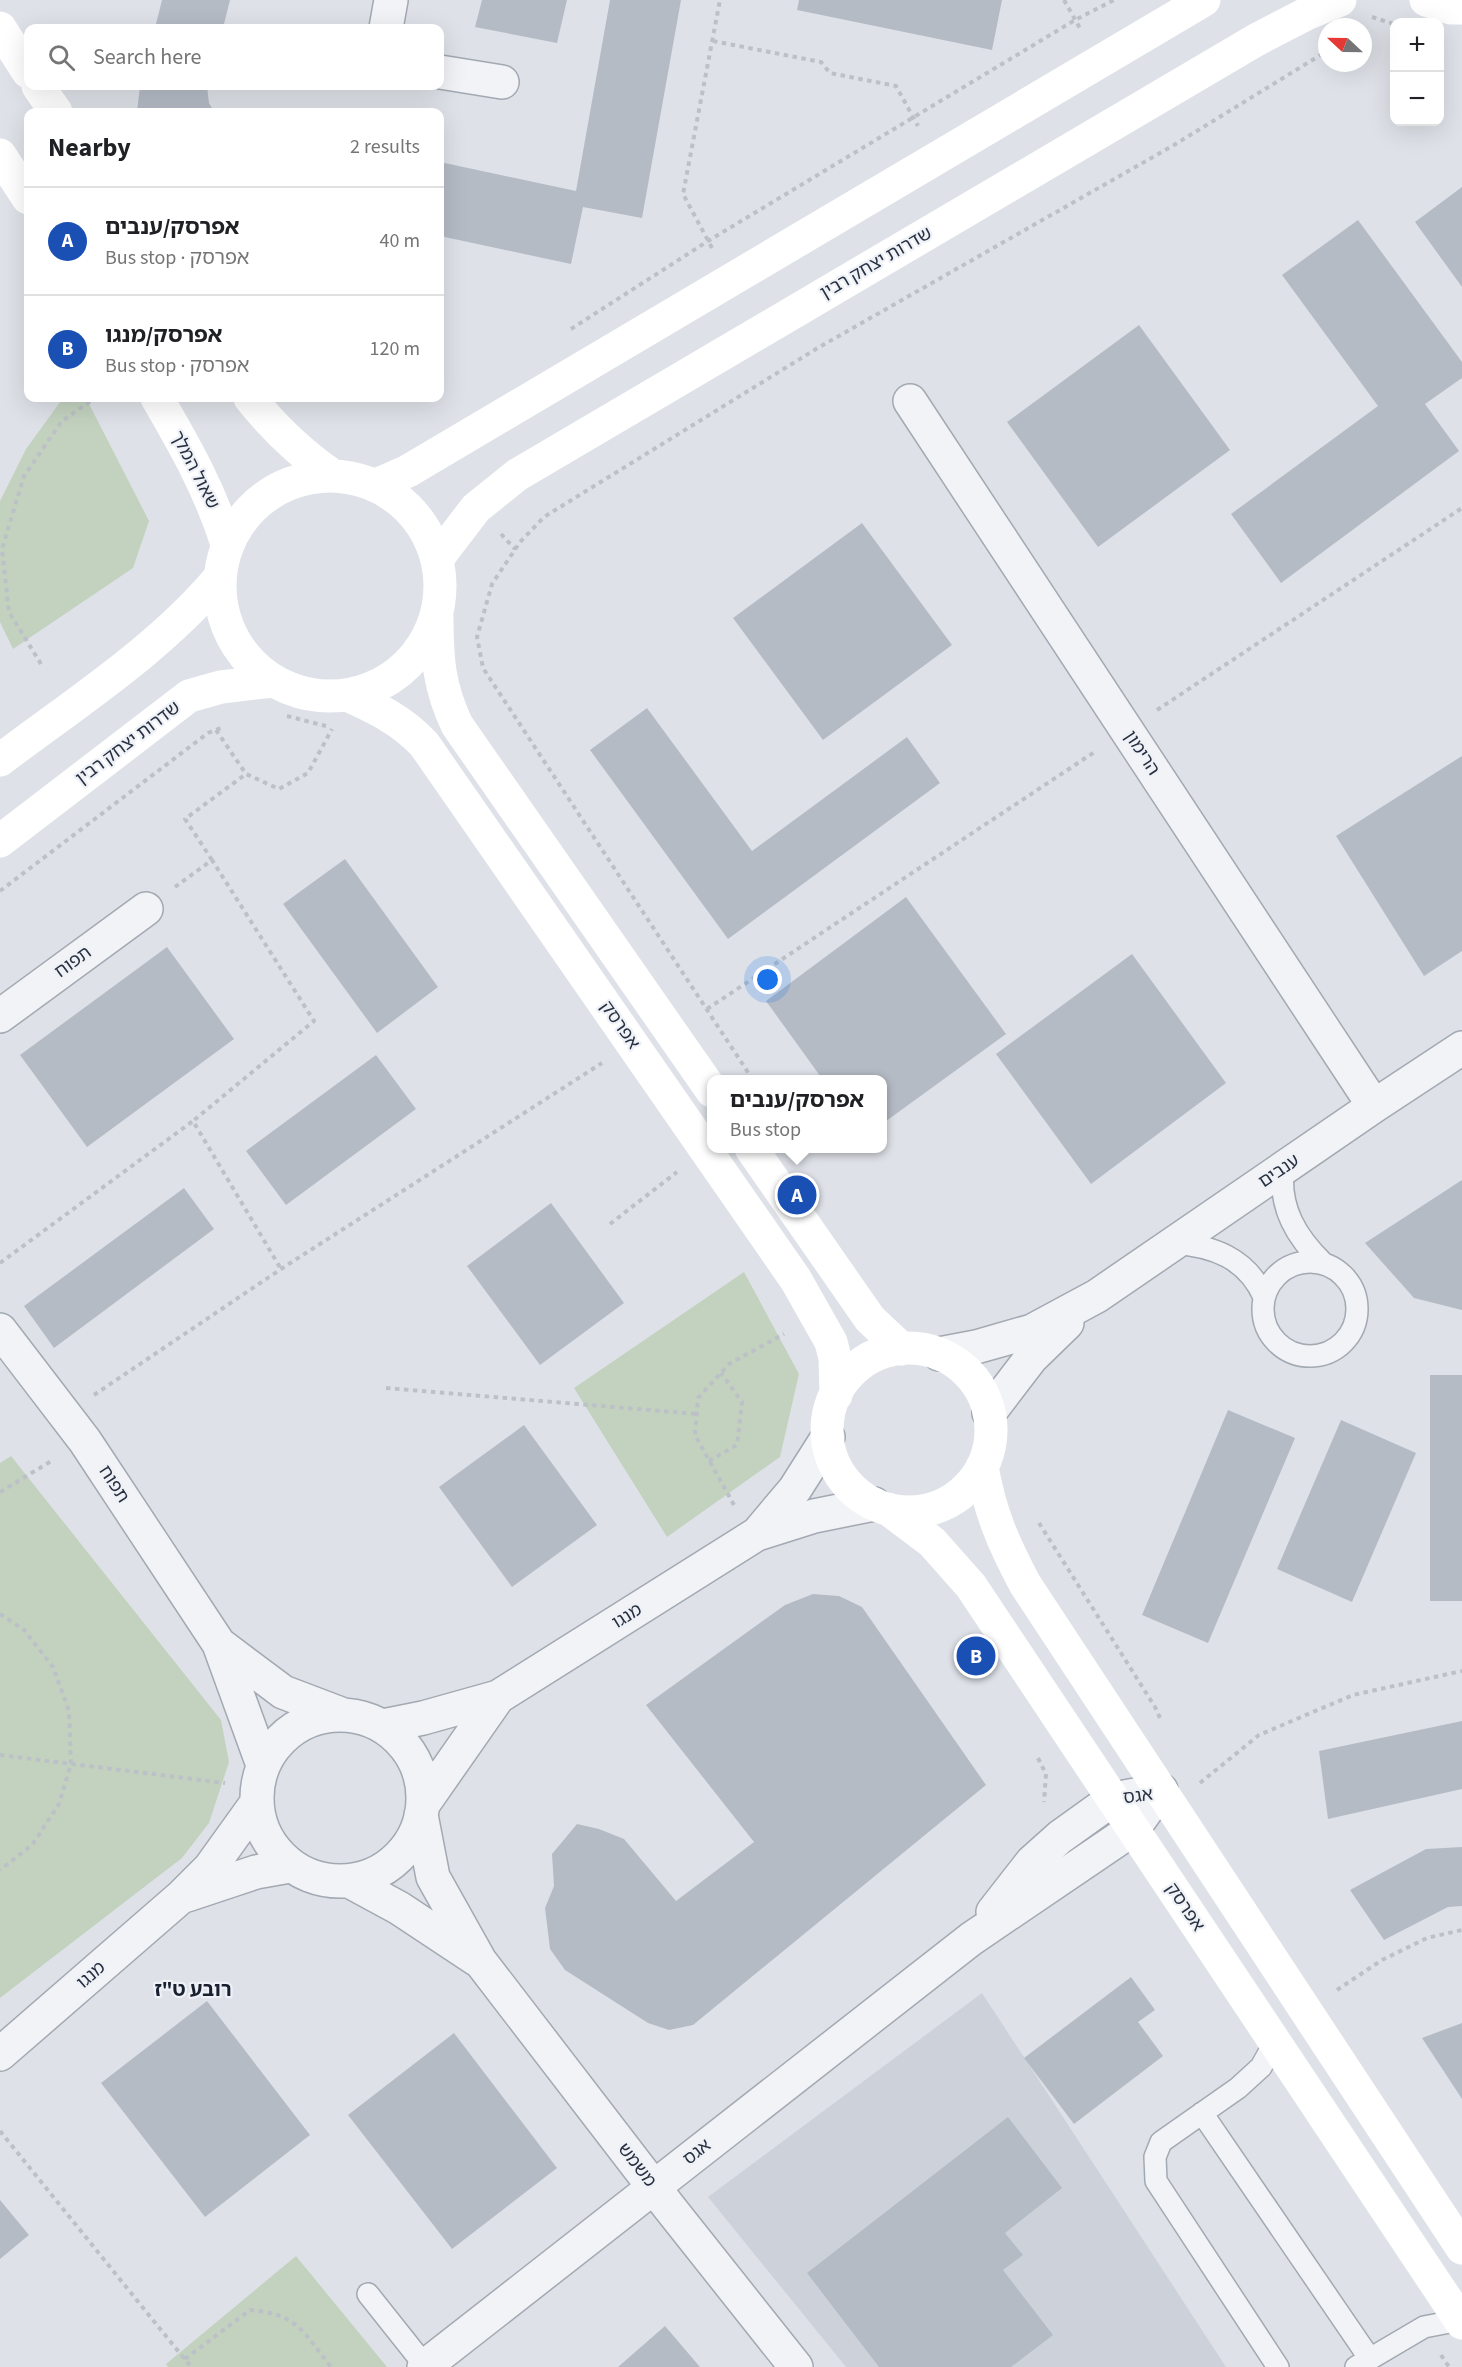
<!DOCTYPE html>
<meta charset="utf-8">
<style>
:root{--surface:#fff;--page:#f2f2f2;--text:#202124;--muted:#757577;--line:#e0e0e0;--accent:#b45309}
body{margin:0;font-family:"Source Sans 3","Noto Sans Hebrew",sans-serif;background:var(--page);color:var(--text)}
.controls{position:absolute;right:18px;top:18px;display:grid;overflow:hidden;border-radius:12px;box-shadow:0 6px 24px #0002}
.controls button{width:54px;height:54px;display:grid;place-items:center;padding:0;border:0;border-bottom:2px solid var(--line);background:var(--surface);color:var(--text);font:30px sans-serif}
.compass{position:absolute;left:1318px;top:18px;width:54px;height:54px;border-radius:50%;background:var(--surface);box-shadow:0 6px 24px #0002;rotate:292deg}
.you{position:absolute;left:768px;top:980px;width:21px;height:21px;margin:-15px;border:4px solid #fff;border-radius:50%;background:#1a73e8;box-shadow:0 0 0 9px #1a73e833}
.badge{display:grid;place-items:center;width:39px;height:39px;border-radius:50%;background:var(--accent);color:#fff;font-size:20px;font-weight:700}
.pin{position:absolute;translate:-50% -50%;border:3px solid #fff;box-shadow:0 2px 6px #0006}
.popup{position:absolute;left:707px;top:1075px;width:180px;height:78px;box-sizing:border-box;display:grid;place-content:center;border-radius:12px;background:var(--surface);filter:drop-shadow(0 2px 4px #0005);font-size:20px;white-space:nowrap;color:var(--muted)}
.popup b{font-size:22px;color:var(--text)}
.popup::after{content:'';position:absolute;left:50%;top:100%;margin-left:-12px;border:12px solid transparent;border-top-color:var(--surface)}
.list{margin:0;padding:0;list-style:none}
h2{display:flex;justify-content:space-between;align-items:center;height:78px;margin:0;padding:0 24px;font-size:26px}
h2 small{font-size:20px;font-weight:400;color:var(--muted)}
.list li{display:grid;grid-template-columns:39px 1fr auto;gap:18px;align-items:center;box-sizing:border-box;height:108px;padding:0 24px;border-top:2px solid var(--line)}
.list b{display:block;font-size:22px;white-space:nowrap}
.list p{margin:0;font-size:20px;white-space:nowrap;color:var(--muted)}
.list em{font-size:20px;font-style:normal;color:var(--muted)}
.icon{flex:none;width:33px;height:33px;fill:none;stroke:currentColor;stroke-width:2;stroke-linecap:round;stroke-linejoin:round}
.map{position:relative;flex:none;width:1462px;height:2367px;overflow:hidden}
.search{position:absolute;background:var(--surface);box-shadow:0 6px 24px #0002;left:24px;top:24px;width:420px;height:66px;display:flex;align-items:center;gap:15px;box-sizing:border-box;padding:0 21px;border-radius:12px;color:var(--muted);font-size:22px}
.panel{position:absolute;background:var(--surface);box-shadow:0 6px 24px #0002;left:24px;top:108px;width:420px;height:294px;border-radius:12px}
.map>svg:first-child{display:block}
</style>
<div class="map">
<svg width="1462" height="2367" viewBox="0 0 1462 2367">
<rect width="100%" height="100%" fill="#dee2e8"/>
<!-- built -->
<path fill="#ccd1da" d="M982,1993L1226,2367H846L708,2197Z"/>
<!-- green -->
<path fill="#c3d2bf" d="M63,398H86L149,521L133,568L13,649L0,622V501L26,449Z
M744,1272L799,1374L780,1457L667,1537L574,1388Z
M11,1456L221,1720L229,1762L209,1823L182,1858L0,1998V1463Z
M296,2256L387,2367H168L166,2364Z"/>
<!-- building -->
<path fill="#b5bbc5" d="M162,0H230L223,28H155Z
M482,0H567L557,43L475,27Z
M610,0H681L642,218L583,207L571,264L440,236V162L576,191Z
M799,0H1002L992,50L797,10Z
M140,86H207L209,103L214,112H137Z
M1462,187V287L1415,222Z
M1358,220L1462,362V378L1425,404L1459,451L1281,583L1231,514L1378,406L1282,275Z
M1139,325L1230,450L1098,547L1007,422Z
M862,523L952,645L823,740L733,618Z
M647,708L752,851L907,737L940,783L728,939L590,750Z
M1462,756V951L1424,976L1336,836Z
M345,859L438,987L377,1033L283,904Z
M906,897L1006,1034L882,1124V1080H823L766,1001Z
M167,947L234,1039L87,1147L20,1055Z
M1132,954L1226,1083L1091,1184L996,1054Z
M376,1055L416,1109L286,1205L246,1151Z
M1462,1180V1310L1414,1298L1365,1243Z
M184,1188L214,1229L54,1348L24,1306Z
M551,1203L624,1303L540,1365L467,1266Z
M1430,1375H1462V1601H1430Z
M1228,1410L1295,1438L1208,1643L1142,1615Z
M1341,1420L1416,1453L1352,1602L1277,1569Z
M524,1425L597,1525L512,1587L439,1487Z
M813,1594L839,1596L862,1607L986,1785L693,2025L669,2030L648,2023L565,1970L550,1949L545,1908L554,1886L552,1854L577,1824L599,1829L624,1839L676,1901L754,1842L646,1705L785,1605Z
M1462,1721V1789L1328,1819L1319,1751Z
M1462,1847V1906L1448,1907L1384,1940L1350,1890L1426,1849Z
M1131,1977L1155,2010L1138,2022L1163,2056L1074,2124L1024,2058Z
M207,2001L310,2135L205,2217L101,2083Z
M1462,2023V2099L1422,2038Z
M454,2033L557,2168L452,2249L348,2115Z
M1008,2117L1062,2188L1005,2233L1023,2255L1003,2270L1053,2335L1011,2367H879L807,2273Z
M0,2200L29,2235L0,2259Z
M665,2326L700,2367H618Z"/>
<g fill="none" stroke-linecap="round" stroke-linejoin="round">
<defs>
<path id="lane" d="M1283,1169C1279,1208 1296,1237 1324,1264
M1174,1243C1213,1246 1247,1258 1264,1297
M1263 1309a47 47 0 1 1 94 0a47 47 0 1 1-94 0Z
M1275,2042L1261,2067L1238,2088L1161,2142L1155,2157L1156,2181L1278,2367
M1202,2113L1370,2359
M368,2294L426,2367
M1356,2367L1424,2327L1460,2320"/>
<path id="street" d="M386,28L391,0
M440,72L502,82
M910,401L1374,1106
M0,1016L146,909
M0,1330L85,1441L219,1644L263,1765
M939,1354L976,1347L1032,1331L1097,1296L1374,1106L1462,1048
M989,1413L1031,1358L1067,1323
M758,1533L795,1489L828,1437
M219,1644L283,1692L341,1714
M257 1798a83 83 0 1 1 166 0a83 83 0 1 1-166 0Z
M383,1726L423,1718L498,1697L757,1534L814,1516L874,1504
M424,1803L498,1697
M421,1815L433,1877L480,1961L669,2207L796,2367
M351,1882L399,1908L476,1959
M187,1895L256,1872L290,1866
M993,1912L1032,1862L1060,1837L1113,1799L1141,1794
M0,2054L182,1896L210,1868L256,1804
M424,2367L971,1939L1133,1829L1161,1790"/>
</defs>
<!-- lane casing -->
<use href="#lane" stroke="#a3a9b2" stroke-width="24"/>
<!-- street casing -->
<use href="#street" stroke="#a3a9b2" stroke-width="36"/>
<!-- path -->
<path stroke="#bcc0c7" stroke-width="4" stroke-dasharray="4.5 4.5" stroke-linecap="butt" d="M1064,0L1081,30
M1372,17L1394,24
M713,41L821,62L830,73L896,86L918,126
M712,248L683,194L720,0
M571,329L708,241L1075,20L1114,0
M501,534L515,549
M41,664L9,612L2,549L24,476L62,421L95,398
M1157,710L1462,508
M287,716L326,726
M216,730L246,774L279,789L308,773L332,729
M212,860L185,819L246,774
M175,887L212,860L314,1021L193,1121
M0,891L208,733L221,728
M707,1009L1096,751
M753,1080L483,668L477,637L492,584L520,542L544,517L816,349L1174,145L1327,51
M610,1224L677,1172
M0,1263L193,1121L281,1269
M386,1388L697,1414
M94,1395L281,1269L602,1063
M709,1461L737,1445L742,1402L721,1373
M0,1492L53,1460
M734,1505L695,1435L698,1398L729,1364L784,1334
M1039,1523L1155,1707L1160,1718
M0,1614L24,1630L53,1667L69,1711L71,1764L59,1804L32,1845L0,1870
M0,1755L225,1783
M1038,1758L1046,1774L1044,1802
M1200,1783L1259,1735L1353,1695L1462,1671
M1337,1990L1382,1960L1427,1938L1462,1930
M0,2131L191,2367
M1441,2355L1449,2367
M185,2359L250,2310C298,2314 303,2332 331,2367"/>
<!-- lane -->
<use href="#lane" stroke="#f1f3f6" stroke-width="21"/>
<!-- street -->
<use href="#street" stroke="#f1f3f6" stroke-width="33"/>
<!-- secondary -->
<path stroke="#fff" stroke-width="33" d="M1426,0L1451,8H1462
M0,28L28,72
M38,86L56,112
M0,155L28,198
M157,398C185,446 210,490 227,544
M250,398C274,428 300,453 332,475
M220 586a110 110 0 1 1 220 0a110 110 0 1 1-220 0Z
M376,485L408,471L1204,0
M437,559L476,508L517,475L1256,40L1306,14L1340,0
M437,618C437,659 439,687 457,725L712,1091
M347,695C378,709 401,720 424,744L796,1280L831,1342L835,1358L836,1395
M0,760C74,704 160,649 220,577
M0,841L189,696L221,687L273,681
M751,1148L870,1319L902,1349
M827 1430a82 82 0 1 1 164 0a82 82 0 1 1-164 0Z
M982,1467C990,1512 1003,1543 1025,1584L1462,2248
M888,1509L932,1542L971,1586L1462,2323"/>
</g>
<g text-anchor="middle" dominant-baseline="central" stroke-width="4.5" stroke-linejoin="round" paint-order="stroke">
<!-- street labels -->
<g font-size="18" fill="#272f40" stroke="#eef1f6">
<text transform="translate(876 263) rotate(-30)">שדרות יצחק רבין</text>
<text transform="translate(195 470) rotate(63)">שאול המלך</text>
<text transform="translate(128 743) rotate(-37)">שדרות יצחק רבין</text>
<text transform="translate(1142 753) rotate(57)">הרימון</text>
<text transform="translate(73 962) rotate(-36)">תפוח</text>
<text transform="translate(620 1025) rotate(55)">אפרסק</text>
<text transform="translate(1279 1171) rotate(-34)">ענבים</text>
<text transform="translate(114 1484) rotate(57)">תפוח</text>
<text transform="translate(627 1616) rotate(-32)">מנגו</text>
<text transform="translate(1138 1796) rotate(-8)">אגס</text>
<text transform="translate(1185 1907) rotate(56)">אפרסק</text>
<text transform="translate(91 1975) rotate(-41)">מנגו</text>
<text transform="translate(697 2152) rotate(-38)">אגס</text>
<text transform="translate(637 2165) rotate(52)">משמש</text>
</g>
<!-- neighbourhood labels -->
<g font-size="20" font-weight="bold" fill="#192030" stroke="#eef1f6">
<text x="193" y="1990">רובע ט"ז</text>
</g>
</g>
</svg>
<div class="controls">
<button>+</button>
<button>−</button>
</div>
<svg class="compass" viewBox="-18 -18 36 36"><path d="M0-13l5 13h-10z" fill="#e53935"/><path d="M0 13l5-13h-10z" fill="#757577"/></svg>
<div class="you"></div>
<div class="pin badge" style="left:797px;top:1195px;background:#1a4fb4">A</div>
<div class="popup"><b>אפרסק/ענבים</b>Bus stop</div>
<div class="pin badge" style="left:976px;top:1656px;background:#1a4fb4">B</div>
<div class="search"><svg class="icon" aria-label="search" viewBox="0 0 24 24"><circle cx="10" cy="10" r="6"/><path d="M15 15l6 6"/></svg>Search here</div>
<section class="panel">
<h2>Nearby<small>2 results</small></h2>
<ul class="list">
<li><span class="badge" style="background:#1a4fb4">A</span><div><b>אפרסק/ענבים</b><p>Bus stop · אפרסק</p></div><em>40 m</em></li>
<li><span class="badge" style="background:#1a4fb4">B</span><div><b>אפרסק/מנגו</b><p>Bus stop · אפרסק</p></div><em>120 m</em></li>
</ul>
</section>
</div>
